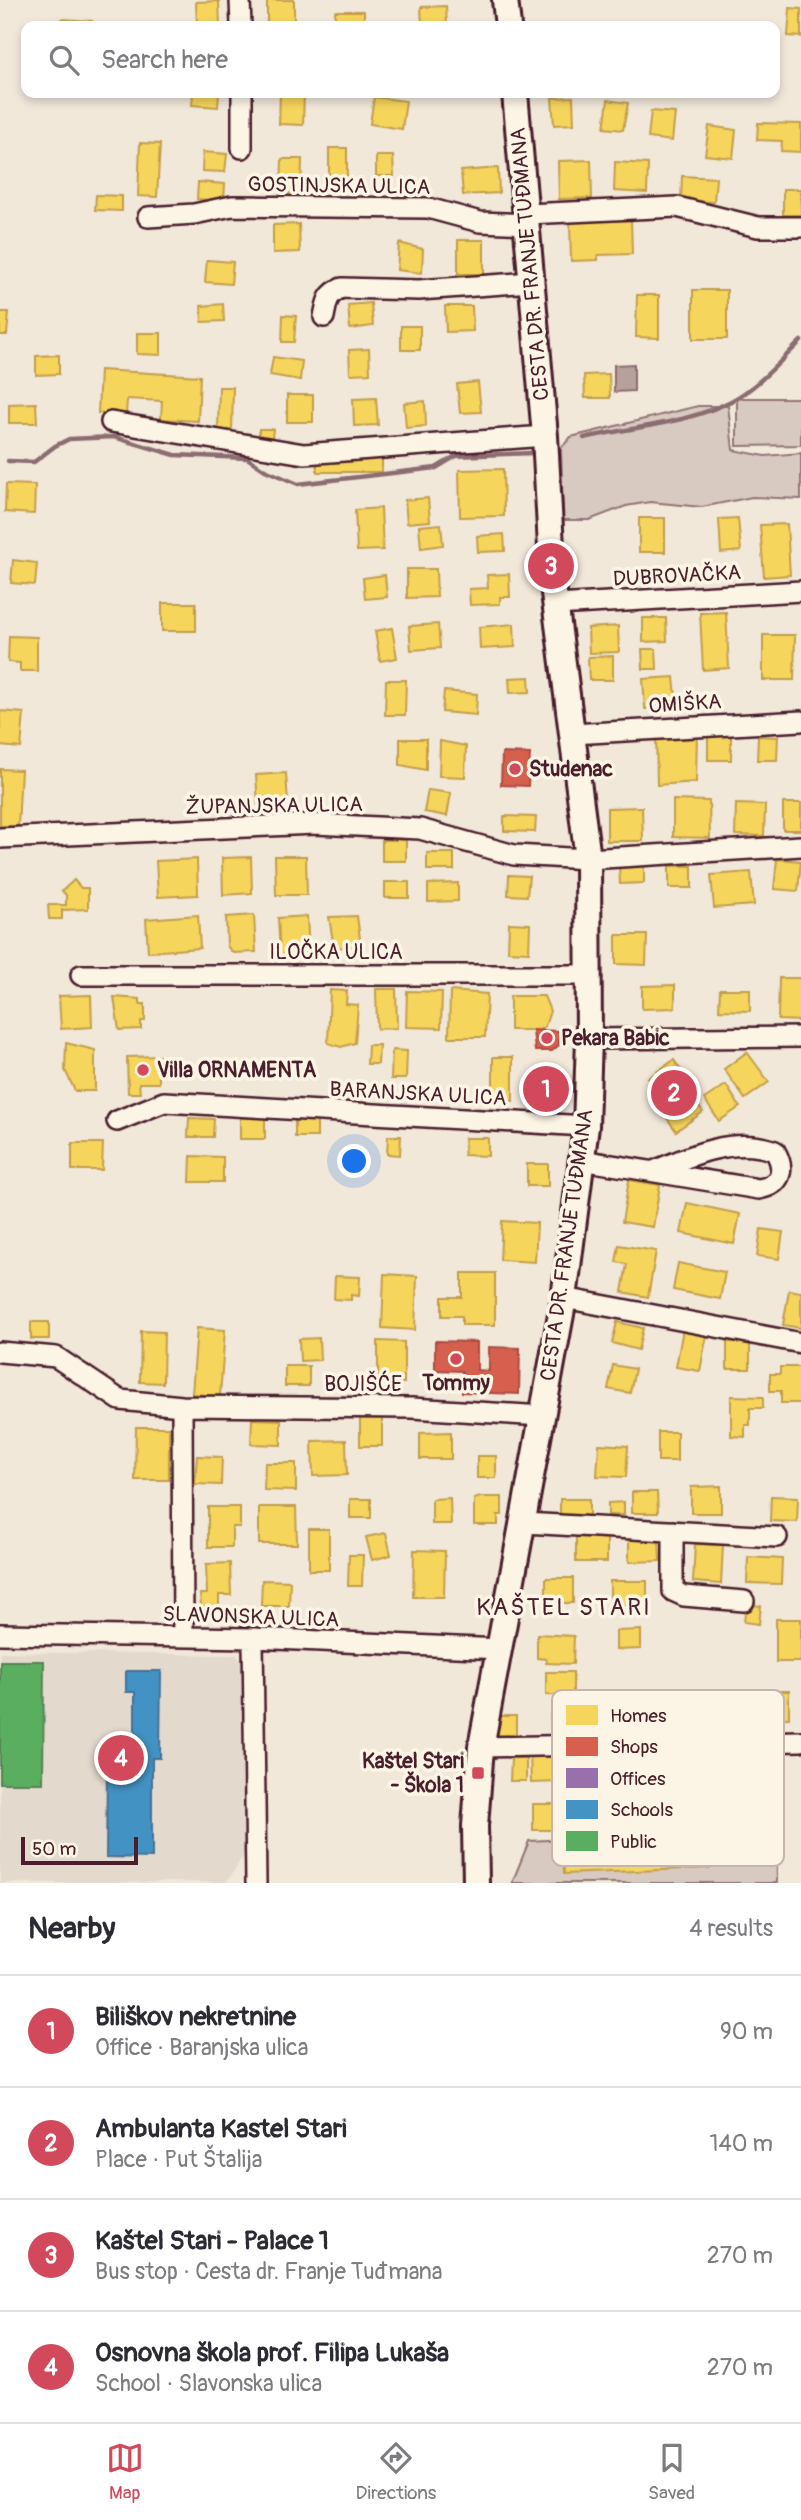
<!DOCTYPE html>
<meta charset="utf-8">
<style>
:root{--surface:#fff;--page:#f7f7f7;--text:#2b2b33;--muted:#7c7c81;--line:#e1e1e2;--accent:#d1495b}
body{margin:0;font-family:Pangolin,sans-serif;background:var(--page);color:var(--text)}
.scale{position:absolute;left:21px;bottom:18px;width:117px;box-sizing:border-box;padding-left:7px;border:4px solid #4a1f2b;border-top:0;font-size:19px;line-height:24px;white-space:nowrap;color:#4a1f2b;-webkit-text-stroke:5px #fcf5e5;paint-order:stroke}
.you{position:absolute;left:355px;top:1162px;width:24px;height:24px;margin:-18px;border:5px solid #fff;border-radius:50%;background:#1a73e8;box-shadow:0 0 0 10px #1a73e833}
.badge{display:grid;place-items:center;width:46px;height:46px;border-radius:50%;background:var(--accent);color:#fff;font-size:23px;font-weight:700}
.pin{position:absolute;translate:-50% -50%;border:4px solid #fff;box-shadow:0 2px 7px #0006}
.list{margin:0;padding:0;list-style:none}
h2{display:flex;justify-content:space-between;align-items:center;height:91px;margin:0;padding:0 28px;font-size:30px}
h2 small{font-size:23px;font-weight:400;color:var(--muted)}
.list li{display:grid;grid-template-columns:46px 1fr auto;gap:21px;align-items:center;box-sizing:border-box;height:112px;padding:0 28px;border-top:2px solid var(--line)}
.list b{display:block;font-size:26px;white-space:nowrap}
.list p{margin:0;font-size:23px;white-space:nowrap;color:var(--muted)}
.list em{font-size:23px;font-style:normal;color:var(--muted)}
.icon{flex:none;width:38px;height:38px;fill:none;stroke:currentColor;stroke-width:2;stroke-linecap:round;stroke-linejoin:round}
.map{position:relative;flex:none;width:801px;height:1883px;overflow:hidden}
.search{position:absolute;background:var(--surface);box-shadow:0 4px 10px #0003;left:21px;right:21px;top:21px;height:77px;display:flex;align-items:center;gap:18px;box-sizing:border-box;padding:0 24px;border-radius:14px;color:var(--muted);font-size:26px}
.sheet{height:539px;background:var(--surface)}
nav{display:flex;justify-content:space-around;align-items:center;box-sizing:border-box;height:98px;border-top:2px solid var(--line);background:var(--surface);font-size:19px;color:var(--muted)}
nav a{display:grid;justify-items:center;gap:4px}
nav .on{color:var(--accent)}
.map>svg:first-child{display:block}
</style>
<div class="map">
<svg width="801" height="1883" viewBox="0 0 801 1883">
<rect width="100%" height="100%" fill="#f1e8da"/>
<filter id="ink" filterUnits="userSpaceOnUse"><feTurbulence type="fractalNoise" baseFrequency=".0143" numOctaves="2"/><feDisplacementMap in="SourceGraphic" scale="14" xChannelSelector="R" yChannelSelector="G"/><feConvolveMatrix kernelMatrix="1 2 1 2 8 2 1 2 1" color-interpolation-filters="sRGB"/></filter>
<g filter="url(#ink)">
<!-- built -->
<path fill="#e4d9cd" d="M0,1652L236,1655L241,1661L244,1855L227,1882L0,1883Z"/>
<!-- green -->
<path fill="#d8cac0" stroke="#917476" stroke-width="2" d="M737,398H801V445L737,446Z
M698,406H728L733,450L765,456L801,453V499L752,497L702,507L650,502L626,506L589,520H563L561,448L571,437Z
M776,1828L777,1883H512L529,1841Z"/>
<!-- water -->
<path fill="#b6a19c" stroke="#8b6d6f" stroke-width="2" d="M634,364V391L614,392V365Z"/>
<!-- homes -->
<path fill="#f6d55c" stroke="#c29e4d" stroke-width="2" d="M267,0H294V26H267Z
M219,1L220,26H197L196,2Z
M446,6L447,26H422L421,7Z
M790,8L801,9V37L788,36Z
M335,11H364V26H335Z
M62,19L92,21L91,26H62Z
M193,93H219L218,107L192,105Z
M280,93H304L303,125L279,124Z
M374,97L406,101L402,129L370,124Z
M573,97L574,124L554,125L552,98Z
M608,100L628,103L623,130L604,128Z
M651,111L675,113L672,141L648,138Z
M758,123L801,124V152L781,151L782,141L757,140Z
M709,126L736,130L733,158L705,155Z
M140,143L160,144L157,197L138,196Z
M329,148H347V186L329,187Z
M203,152L227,154L225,172L202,171Z
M376,156H393L394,176H376Z
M282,159H302L301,194L281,193Z
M591,160L592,198L559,199L558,161Z
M615,162L648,164L647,193L614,191Z
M498,168L499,193L463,195L461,171Z
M682,176L716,178L714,202L681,201Z
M198,182L225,184L224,201L197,199Z
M783,189H801V215H783Z
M96,195L122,196V211L95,210Z
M631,219L632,254L598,255V260L571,261L570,221Z
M299,224L300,252L273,253V225Z
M458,240H484V274H458Z
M399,243L423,249L422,273L397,270Z
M207,260L233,262L231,284L205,282Z
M693,290H727V339H693Z
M637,295H659V338L636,337Z
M371,303L373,326L350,329L348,305Z
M223,304L224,321L202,322L201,306Z
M445,306H472L473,331L446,332Z
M0,312H9L7,335H0Z
M283,315L296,316L294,342H282Z
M401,326H420V350H401Z
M137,333H161V355L137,354Z
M369,349L370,373L350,374L349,350Z
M59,355V374L36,375V356Z
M273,357L302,361L300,380L270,375Z
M100,370L200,376L198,421L161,419L162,401L127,399L126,415L98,413Z
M609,374L610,398H585L584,375Z
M478,382L481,412L460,413L457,384Z
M219,387H233L232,431L218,430Z
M287,395H313V422H287Z
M376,398L378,425L354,426L353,399Z
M425,401L426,426L406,428L404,403Z
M36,403L37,423H9V404Z
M259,429H273L272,439L259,438Z
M317,458H382V472H317Z
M503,469L504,516L460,517L459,470Z
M6,484L35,485L34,514L5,512Z
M428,498L430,521L407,523L405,500Z
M381,508L383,550L357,551L355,510Z
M639,518H665V552H639Z
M738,518L741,551L721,553L719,519Z
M441,524L443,545L421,548L419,526Z
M787,524L790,575L764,577L760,525Z
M504,534L505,551L478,552L477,536Z
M13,560L37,563L35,585L11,583Z
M407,569H436L437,597L407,598Z
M509,574L510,597H500V604L470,605L469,589L488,588L487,575Z
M385,575L387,597L365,599L363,578Z
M162,603H196V631H162Z
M726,612L729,668L703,670L700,613Z
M643,618H666L667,641L643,642Z
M438,624L440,648L411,650L409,626Z
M514,624L515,647L480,649L479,627Z
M618,626L619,652L589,653L588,628Z
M392,628L397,658L380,661L375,631Z
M763,635H795L794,680H763Z
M9,636L37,637V671H20V663L8,662Z
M642,649H656L657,669H643Z
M613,656V680H589L588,657Z
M529,677L530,692L510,693L509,678Z
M674,677L677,706L645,709L643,679Z
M386,680H406L405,715H385Z
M444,691L477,694L476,715L442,712Z
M0,711L24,713L21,748L0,746Z
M697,732L696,782L657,785L656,733Z
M708,732H731V760H708Z
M758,736L778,737L777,760H757Z
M400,739H426V770L400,765Z
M440,741L466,746L465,777L439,776Z
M0,769L21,770L18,827L0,826Z
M286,773L288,803L258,805L256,775Z
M428,790L451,793L447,816L424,812Z
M673,800L709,801L710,838L673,837Z
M783,803H801V830H783Z
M736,804L765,805L764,836L735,835Z
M642,807L643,841H607V808Z
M504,816L536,817L535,832L504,831Z
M382,840H406V861H382Z
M427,853H454V870H427Z
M275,856H306L307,895H276Z
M251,857L252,893L223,895L222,858Z
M197,859L198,895L158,897L156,861Z
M777,859L801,861L798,891L774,889Z
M644,864V883L620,884L619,865Z
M669,866H692V888H669Z
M751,872L754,905L714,908L711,875Z
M509,875L529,876L527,896L508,895Z
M74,880L81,888H88V909L62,910V919H49L48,905H66V895L62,891Z
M385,882H409V898H385Z
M458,883V901L428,902V884Z
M198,915L200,948L148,952L146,919Z
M254,915L256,952L233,953L227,946L226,917Z
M307,916L309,953L280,955L278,918Z
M357,916L361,946L334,948L329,917Z
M509,923L530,924L529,952L508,951Z
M616,935H647L646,965L616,964Z
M779,978H801V1021L778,1020Z
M675,985V1008L642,1009V986Z
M376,989H396L397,1028L377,1029Z
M720,989H750V1011L719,1010Z
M330,990L347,991L346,1004L358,1005L355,1043L341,1047L328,1043Z
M407,991L442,992L441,1028L406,1027Z
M450,991L487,994L485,1037H449Z
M91,995L92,1027L61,1029L59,996Z
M510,996H544L550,1011L545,1026L539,1030H510Z
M114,997L140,999V1004H145V1021H141V1029L119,1030Z
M66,1043L95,1050V1091H75L65,1070Z
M368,1045H379L378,1064H367Z
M392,1050L407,1051L406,1079H391Z
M747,1052L769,1082L745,1099L724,1069Z
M159,1056V1083H139L140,1093H128L127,1057Z
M493,1057H513V1101H493Z
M674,1060L690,1083L684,1086L703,1112L676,1131L658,1105L664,1100L648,1078Z
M726,1085L740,1107L719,1121L704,1099Z
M189,1118L214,1119L213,1137H188Z
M240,1118H265V1139H240Z
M295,1120H317V1137H295Z
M388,1136H401L400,1155L387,1154Z
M465,1138H488V1156L464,1155Z
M72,1143H103L102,1170H72Z
M191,1156L223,1157V1182H190Z
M527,1164H548V1186H527Z
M629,1180L660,1185L653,1227L622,1222Z
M687,1203L740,1214L734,1244L681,1233Z
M502,1221L537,1223L535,1262L500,1260Z
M761,1229L783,1232L779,1259L757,1256Z
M619,1245L656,1251L648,1297L622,1292L627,1264L616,1262Z
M678,1263L725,1272L720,1299L673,1290Z
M462,1273H495V1325H462V1316H442V1297H462Z
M384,1274L417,1276L415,1330L382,1328Z
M335,1276L360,1277L359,1296L351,1295V1300L334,1299Z
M789,1290L801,1292V1328L783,1325Z
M31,1322H49V1339H31Z
M617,1322L643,1328L638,1350L612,1343Z
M197,1328L225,1330L220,1396L192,1394Z
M683,1329L707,1334L700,1371L676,1367Z
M141,1331L164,1332L163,1383L140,1382Z
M319,1338L320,1360L300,1361L299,1339Z
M378,1341L404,1342V1383H378Z
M727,1342H750V1369H727Z
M613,1365L635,1369L630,1393L608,1389Z
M285,1366H309V1386H285Z
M780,1367H801V1403H781V1391H770V1374H780Z
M731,1396L763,1397V1408H750V1425H745V1437L731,1436Z
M360,1417H382V1446H360Z
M252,1419L281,1420V1445L251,1444Z
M136,1427H169V1480H135Z
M451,1432V1459H420V1433Z
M658,1432H677V1461H658Z
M346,1440L347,1475L313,1476L312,1441Z
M599,1444L628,1446L626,1477L597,1476Z
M197,1456L222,1457L221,1485L195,1484Z
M477,1456H496V1478H477Z
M265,1463H296V1491L264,1490Z
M721,1486V1513H691V1487Z
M632,1492H657L658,1513H632Z
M771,1496L798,1497L797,1522L770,1521Z
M481,1497H502V1515H498V1525H474V1499Z
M450,1498L451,1524H432V1499Z
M350,1499H371V1518H350Z
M560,1499H589V1516H560Z
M624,1502V1515H608V1503Z
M208,1507H240V1527H232V1547H208Z
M259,1507H296L297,1544H259Z
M309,1529H329V1570H309Z
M386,1533L391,1555L372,1560L366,1537Z
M576,1537H607V1562H576Z
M659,1537L660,1561L629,1562V1538Z
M695,1544L723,1545L721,1584L693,1582Z
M414,1550L445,1551L444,1597H413Z
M349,1555H363L362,1586H348Z
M748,1557L782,1559L781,1584L747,1583Z
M230,1563L231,1595H219V1607H201L200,1594H207L206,1564Z
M546,1578H573V1603H546Z
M262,1580L290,1581L289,1606H261Z
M610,1581H647V1604L610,1605Z
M746,1604L761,1606L759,1624L744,1622Z
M776,1619H801V1662H776Z
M641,1630V1649L616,1650V1631Z
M537,1634L574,1636L573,1664L546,1663V1659L537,1658Z
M546,1672H573V1696L546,1695Z
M742,1691H789V1718L742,1717Z
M575,1713V1733L551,1734L550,1714Z
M498,1716H516V1736H498Z
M558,1754L559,1782L531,1783L530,1755Z
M511,1758H526V1781H510Z
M533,1804H557V1830H533Z
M708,1838L709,1868L564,1874L563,1844Z"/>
<!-- shops -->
<path fill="#d6604d" stroke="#ac4c43" stroke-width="2" d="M502,753L530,754L528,786L501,785Z
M533,1030L560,1031L559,1045L552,1051H535Z
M435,1341L477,1342V1370L489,1371V1347L520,1348L519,1394L462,1392V1371L435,1370Z"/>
<!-- offices -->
<path fill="#9970ab" stroke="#815885" stroke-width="2" d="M537,1074H554V1104H537Z"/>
<!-- schools -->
<path fill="#4393c3" stroke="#457095" stroke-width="2" d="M126,1671H161L160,1758H152V1858L106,1857L107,1766H135V1692H126Z"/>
<!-- public -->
<path fill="#5aae61" stroke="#558351" stroke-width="2" d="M0,1661H44L43,1783H0Z"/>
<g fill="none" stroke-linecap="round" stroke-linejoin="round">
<!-- stream -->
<path stroke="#8b6d6f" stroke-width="4.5" d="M584,438C632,427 687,424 731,401C758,387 779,362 801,341
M8,461L34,462L55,446L69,439L114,437L175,455L247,458L265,470L298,484L436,468L456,456L533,453"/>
<defs>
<path id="minor" d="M240,0L241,26
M242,93V148
M527,214L677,207L758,227H801
M148,217L194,214L232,206L428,208L480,222L528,224
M324,317C327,302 327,294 342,288L419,290L532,282
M111,422L304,454L545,436
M555,605L801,591
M572,734L801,721
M0,838L315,824L420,829L514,855L588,859L801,846
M81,975H590
M589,1039L801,1037
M117,1121L164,1102L586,1126
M582,1160L759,1189C781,1185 786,1170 775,1151C735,1136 691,1155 654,1171
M564,1298L801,1343
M0,1352L56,1357L120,1400L182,1406L412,1408L543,1416
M182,1406L183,1637
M524,1523L777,1537
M673,1531V1591L684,1596L744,1601
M0,1634L253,1638L501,1649
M253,1638L256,1883
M481,1747L801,1741"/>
<path id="major" d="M505,0L508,26
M476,1883L475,1826L481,1747L564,1298L586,1126L589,1039L588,859L553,585L545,436L515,93"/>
</defs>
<!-- minor casing -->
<use href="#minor" stroke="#4a1f2b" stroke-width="24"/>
<!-- major casing -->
<use href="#major" stroke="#4a1f2b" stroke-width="30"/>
<!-- minor -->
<use href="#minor" stroke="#fcf5e5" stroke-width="19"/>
<!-- major -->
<use href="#major" stroke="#fcf5e5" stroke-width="24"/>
</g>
</g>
<!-- markers -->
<g fill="#d1495b" stroke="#fcf5e5" stroke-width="2.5">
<circle cx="515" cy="769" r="7"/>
<circle cx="547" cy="1038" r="7"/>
<circle cx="143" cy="1070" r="7"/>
<circle cx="456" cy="1359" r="7"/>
<rect x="471" y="1766" width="14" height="14" rx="3.5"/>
</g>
<g text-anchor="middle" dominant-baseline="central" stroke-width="7" stroke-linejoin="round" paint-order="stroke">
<!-- street labels -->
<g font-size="21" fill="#4a1f2b" stroke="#fcf5e5">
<text transform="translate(339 186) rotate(1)">GOSTINJSKA ULICA</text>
<text transform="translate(530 264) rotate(-95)">CESTA DR. FRANJE TUĐMANA</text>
<text transform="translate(677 576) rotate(-3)">DUBROVAČKA</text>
<text transform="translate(685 704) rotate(-4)">OMIŠKA</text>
<text transform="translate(274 806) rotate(-1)">ŽUPANJSKA ULICA</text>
<text x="336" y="952">ILOČKA ULICA</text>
<text transform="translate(418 1094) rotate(3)">BARANJSKA ULICA</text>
<text transform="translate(567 1245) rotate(-82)">CESTA DR. FRANJE TUĐMANA</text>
<text x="363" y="1384">BOJIŠĆE</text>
<text transform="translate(251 1617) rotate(2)">SLAVONSKA ULICA</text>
</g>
<!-- poi labels -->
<g font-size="21" font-weight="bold" fill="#4a1f2b" stroke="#fcf5e5" text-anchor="start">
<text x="529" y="769">Studenac</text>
<text x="561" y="1038">Pekara Babic</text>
<text x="157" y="1070">Villa ORNAMENTA</text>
<text x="456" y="1383" text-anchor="middle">Tommy</text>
<text x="464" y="1761" text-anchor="end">Kaštel Stari<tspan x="464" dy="24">- Škola 1</tspan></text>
</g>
<!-- quarter labels -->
<g font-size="24" letter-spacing="2" fill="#4a1f2b" stroke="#fcf5e5">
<text x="564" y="1607">KAŠTEL STARI</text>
</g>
</g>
<!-- legend -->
<rect x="552" y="1690" width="232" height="176" rx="10" fill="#fcf5e5" stroke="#c7b5ad" stroke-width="2"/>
<rect x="566" y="1705" width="32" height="20" fill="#f6d55c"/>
<rect x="566" y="1737" width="32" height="19" fill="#d6604d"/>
<rect x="566" y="1768" width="32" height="20" fill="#9970ab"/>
<rect x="566" y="1800" width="32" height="19" fill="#4393c3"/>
<rect x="566" y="1831" width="32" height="20" fill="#5aae61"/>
<g font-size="19" fill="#4a1f2b">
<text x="610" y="1722">Homes</text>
<text x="610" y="1753">Shops</text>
<text x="610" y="1785">Offices</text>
<text x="610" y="1816">Schools</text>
<text x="610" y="1848">Public</text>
</g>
</svg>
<div class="scale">50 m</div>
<div class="you"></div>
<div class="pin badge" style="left:546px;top:1089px">1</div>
<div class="pin badge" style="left:674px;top:1093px">2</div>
<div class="pin badge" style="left:551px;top:566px">3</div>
<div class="pin badge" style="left:121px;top:1758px">4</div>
<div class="search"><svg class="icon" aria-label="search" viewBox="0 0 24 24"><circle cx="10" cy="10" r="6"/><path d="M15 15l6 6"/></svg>Search here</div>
</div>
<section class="sheet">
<h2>Nearby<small>4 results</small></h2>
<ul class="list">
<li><span class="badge">1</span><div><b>Biliškov nekretnine</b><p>Office · Baranjska ulica</p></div><em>90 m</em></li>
<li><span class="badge">2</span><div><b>Ambulanta Kastel Stari</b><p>Place · Put Štalija</p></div><em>140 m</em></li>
<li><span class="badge">3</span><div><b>Kaštel Stari - Palace 1</b><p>Bus stop · Cesta dr. Franje Tuđmana</p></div><em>270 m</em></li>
<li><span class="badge">4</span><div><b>Osnovna škola prof. Filipa Lukaša</b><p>School · Slavonska ulica</p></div><em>270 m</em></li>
</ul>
</section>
<nav>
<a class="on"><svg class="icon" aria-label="map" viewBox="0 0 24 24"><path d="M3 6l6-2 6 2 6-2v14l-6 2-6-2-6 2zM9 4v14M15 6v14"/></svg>Map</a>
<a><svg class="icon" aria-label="directions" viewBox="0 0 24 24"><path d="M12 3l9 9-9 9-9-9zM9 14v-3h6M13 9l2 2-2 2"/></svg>Directions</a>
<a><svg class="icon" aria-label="saved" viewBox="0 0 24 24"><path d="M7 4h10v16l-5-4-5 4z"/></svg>Saved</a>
</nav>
